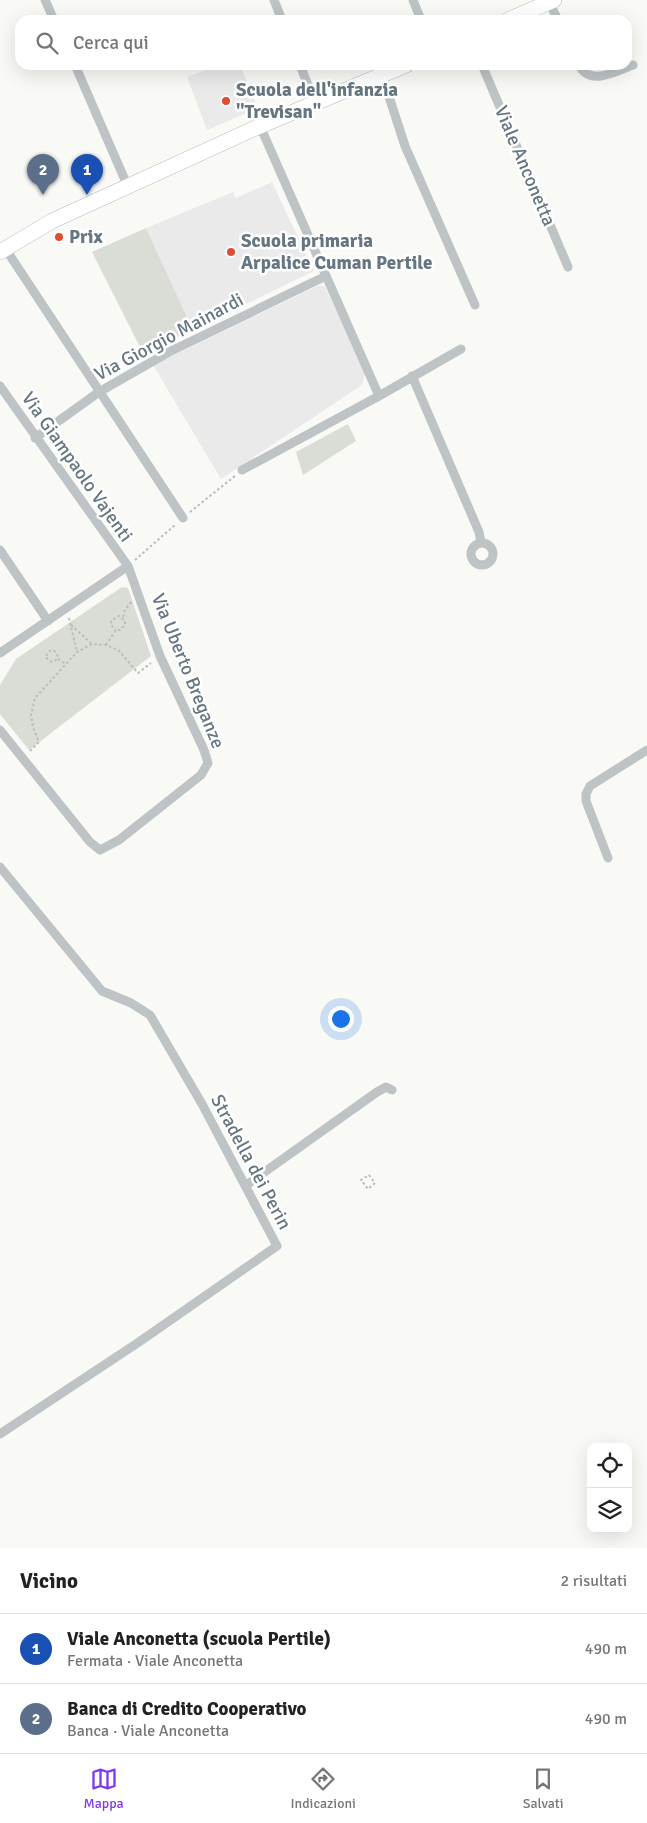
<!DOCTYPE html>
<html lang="it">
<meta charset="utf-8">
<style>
:root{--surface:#fff;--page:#f6f6f6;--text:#222;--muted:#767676;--line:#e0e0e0;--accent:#7c3aed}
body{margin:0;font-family:Signika,sans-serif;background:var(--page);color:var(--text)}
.controls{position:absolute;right:15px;bottom:15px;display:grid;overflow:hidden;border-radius:10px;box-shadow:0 5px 20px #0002}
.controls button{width:45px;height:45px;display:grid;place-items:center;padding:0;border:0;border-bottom:1px solid var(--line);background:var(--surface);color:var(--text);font:25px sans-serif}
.you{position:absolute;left:340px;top:1018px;width:18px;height:18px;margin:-12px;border:4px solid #fff;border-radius:50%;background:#1a73e8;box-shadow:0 0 0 8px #1a73e833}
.badge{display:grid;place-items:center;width:32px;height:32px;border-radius:50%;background:var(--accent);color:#fff;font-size:16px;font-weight:700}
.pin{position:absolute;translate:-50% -41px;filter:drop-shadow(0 1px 2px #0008)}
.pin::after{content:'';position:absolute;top:26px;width:18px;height:15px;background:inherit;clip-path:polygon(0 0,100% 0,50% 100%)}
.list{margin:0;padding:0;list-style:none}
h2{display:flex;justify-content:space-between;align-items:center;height:65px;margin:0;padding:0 20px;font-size:21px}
h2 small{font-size:16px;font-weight:400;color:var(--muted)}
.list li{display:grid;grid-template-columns:32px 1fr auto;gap:15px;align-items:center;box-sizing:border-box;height:70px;padding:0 20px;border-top:1px solid var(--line)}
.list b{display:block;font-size:19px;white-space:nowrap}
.list p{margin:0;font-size:16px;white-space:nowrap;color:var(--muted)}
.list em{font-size:16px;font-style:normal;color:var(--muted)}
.icon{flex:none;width:28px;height:28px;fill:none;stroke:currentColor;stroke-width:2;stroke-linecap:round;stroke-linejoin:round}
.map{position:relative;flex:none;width:647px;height:1548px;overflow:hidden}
.search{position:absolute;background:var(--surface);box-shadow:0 5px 20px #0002;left:15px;right:15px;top:15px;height:55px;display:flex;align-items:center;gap:12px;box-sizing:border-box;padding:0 18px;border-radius:15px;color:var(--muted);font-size:19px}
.sheet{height:205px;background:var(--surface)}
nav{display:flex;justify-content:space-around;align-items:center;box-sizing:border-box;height:70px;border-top:1px solid var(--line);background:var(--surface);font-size:14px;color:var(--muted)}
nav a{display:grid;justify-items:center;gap:2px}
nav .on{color:var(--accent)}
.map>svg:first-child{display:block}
</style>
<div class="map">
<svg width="647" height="1548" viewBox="0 0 647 1548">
<rect width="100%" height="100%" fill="#f9f9f6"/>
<!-- built -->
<path fill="#eaeaea" d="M219,65H240L258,108L207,130L187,77Z
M272,182L314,271L193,330L146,228L233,192L236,198Z
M320,285L325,287L366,370L362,385L221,479L153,365Z"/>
<!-- green -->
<path fill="#d9ddd6" d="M146,228L193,330L143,353L92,252Z
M348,424L356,441L303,475L296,452Z
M122,587L128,588L151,656L29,750L0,714V685L16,659Z"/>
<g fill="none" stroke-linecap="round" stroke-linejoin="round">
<defs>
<path id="primary" d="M508,20L554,0
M0,252L52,221L260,126L406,65"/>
</defs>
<!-- primary casing -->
<use href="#primary" stroke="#b4b9bd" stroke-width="16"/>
<!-- path -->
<path stroke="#b9bdbf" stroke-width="2" stroke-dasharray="2.5 2.5" stroke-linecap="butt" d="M190,512L235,476
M135,560L175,525
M123,617L125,610L131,602
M69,618L77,652
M71,625L92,644
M106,645L116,630H120L125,625V621L119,616L116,617L111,622V625L116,630
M46.5 656a5.5 5.5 0 1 1 11 0a5.5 5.5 0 1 1-11 0Z
M58,659L66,664
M30,751L39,742L33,727L31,715L35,698L77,652L92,644L106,645L118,650L138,673L151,663
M369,1175L375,1183L368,1189L361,1180Z"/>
<!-- street -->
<path stroke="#bec3c6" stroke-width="9" d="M45,0L54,20
M274,0L282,20
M413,0L421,20
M549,2L558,20
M75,65L128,187
M300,65L315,103
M482,65L568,267
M579,65C590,87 616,71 633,65
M382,75L405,146L475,305
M5,248L183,518
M412,376L479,532L481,543
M0,386L128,566L160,656L204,750L208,763L201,775L119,840L100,850L90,842L0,730
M379,396L461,349
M35,438L99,392L169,352L326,276
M242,470L379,396L260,126
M471 554a11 11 0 1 1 22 0a11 11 0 1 1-22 0Z
M0,550L48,621
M0,653L128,566
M608,858L586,801V794L590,786L647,750
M0,867L102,991L131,1003L150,1015L202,1104L277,1246L139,1342L0,1434
M245,1186L377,1092L386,1087L392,1090"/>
<!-- primary -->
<use href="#primary" stroke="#fff" stroke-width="15"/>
</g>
<!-- markers -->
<g fill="#db4e34" stroke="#fff" stroke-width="2">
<circle cx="226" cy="101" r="5"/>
<circle cx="59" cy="237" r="5"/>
<circle cx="231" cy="252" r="5"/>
</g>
<g text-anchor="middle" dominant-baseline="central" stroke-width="5" stroke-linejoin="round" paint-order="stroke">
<!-- poi labels -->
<g font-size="19" font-weight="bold" fill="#657680" stroke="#fff" text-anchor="start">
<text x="236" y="90">Scuola dell'infanzia<tspan x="236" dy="22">"Trevisan"</tspan></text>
<text x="69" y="237">Prix</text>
<text x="241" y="241">Scuola primaria<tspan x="241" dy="22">Arpalice Cuman Pertile</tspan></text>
</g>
<!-- street labels -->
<g font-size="19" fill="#657680" stroke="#fff">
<text transform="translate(525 166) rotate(67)">Viale Anconetta</text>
<text transform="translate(169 337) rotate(-28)">Via Giorgio Mainardi</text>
<text transform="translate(77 467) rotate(55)">Via Giampaolo Vajenti</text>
<text transform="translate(188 671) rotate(68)">Via Uberto Breganze</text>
<text transform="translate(251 1162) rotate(62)">Stradella dei Perin</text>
</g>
</g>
</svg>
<div class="controls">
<button><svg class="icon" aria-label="locate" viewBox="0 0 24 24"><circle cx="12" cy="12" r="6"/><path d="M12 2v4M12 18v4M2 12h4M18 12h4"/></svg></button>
<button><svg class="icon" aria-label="layers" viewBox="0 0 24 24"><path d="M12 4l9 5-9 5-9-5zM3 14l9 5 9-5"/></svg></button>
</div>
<div class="you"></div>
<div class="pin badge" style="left:87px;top:195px;background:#1a4fb4">1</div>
<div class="pin badge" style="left:43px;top:195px;background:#5c6f8a">2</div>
<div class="search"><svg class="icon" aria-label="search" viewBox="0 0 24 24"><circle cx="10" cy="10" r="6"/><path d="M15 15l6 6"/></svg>Cerca qui</div>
</div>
<section class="sheet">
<h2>Vicino<small>2 risultati</small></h2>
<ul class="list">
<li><span class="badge" style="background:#1a4fb4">1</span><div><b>Viale Anconetta (scuola Pertile)</b><p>Fermata · Viale Anconetta</p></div><em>490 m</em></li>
<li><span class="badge" style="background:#5c6f8a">2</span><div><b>Banca di Credito Cooperativo</b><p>Banca · Viale Anconetta</p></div><em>490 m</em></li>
</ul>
</section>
<nav>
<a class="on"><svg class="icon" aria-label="map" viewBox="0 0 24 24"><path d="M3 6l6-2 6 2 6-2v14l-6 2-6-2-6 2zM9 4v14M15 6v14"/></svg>Mappa</a>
<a><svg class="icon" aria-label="directions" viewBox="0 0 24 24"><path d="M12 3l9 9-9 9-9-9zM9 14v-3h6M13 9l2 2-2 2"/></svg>Indicazioni</a>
<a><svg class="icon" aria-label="saved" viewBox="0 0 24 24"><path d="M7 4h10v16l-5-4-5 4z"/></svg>Salvati</a>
</nav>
